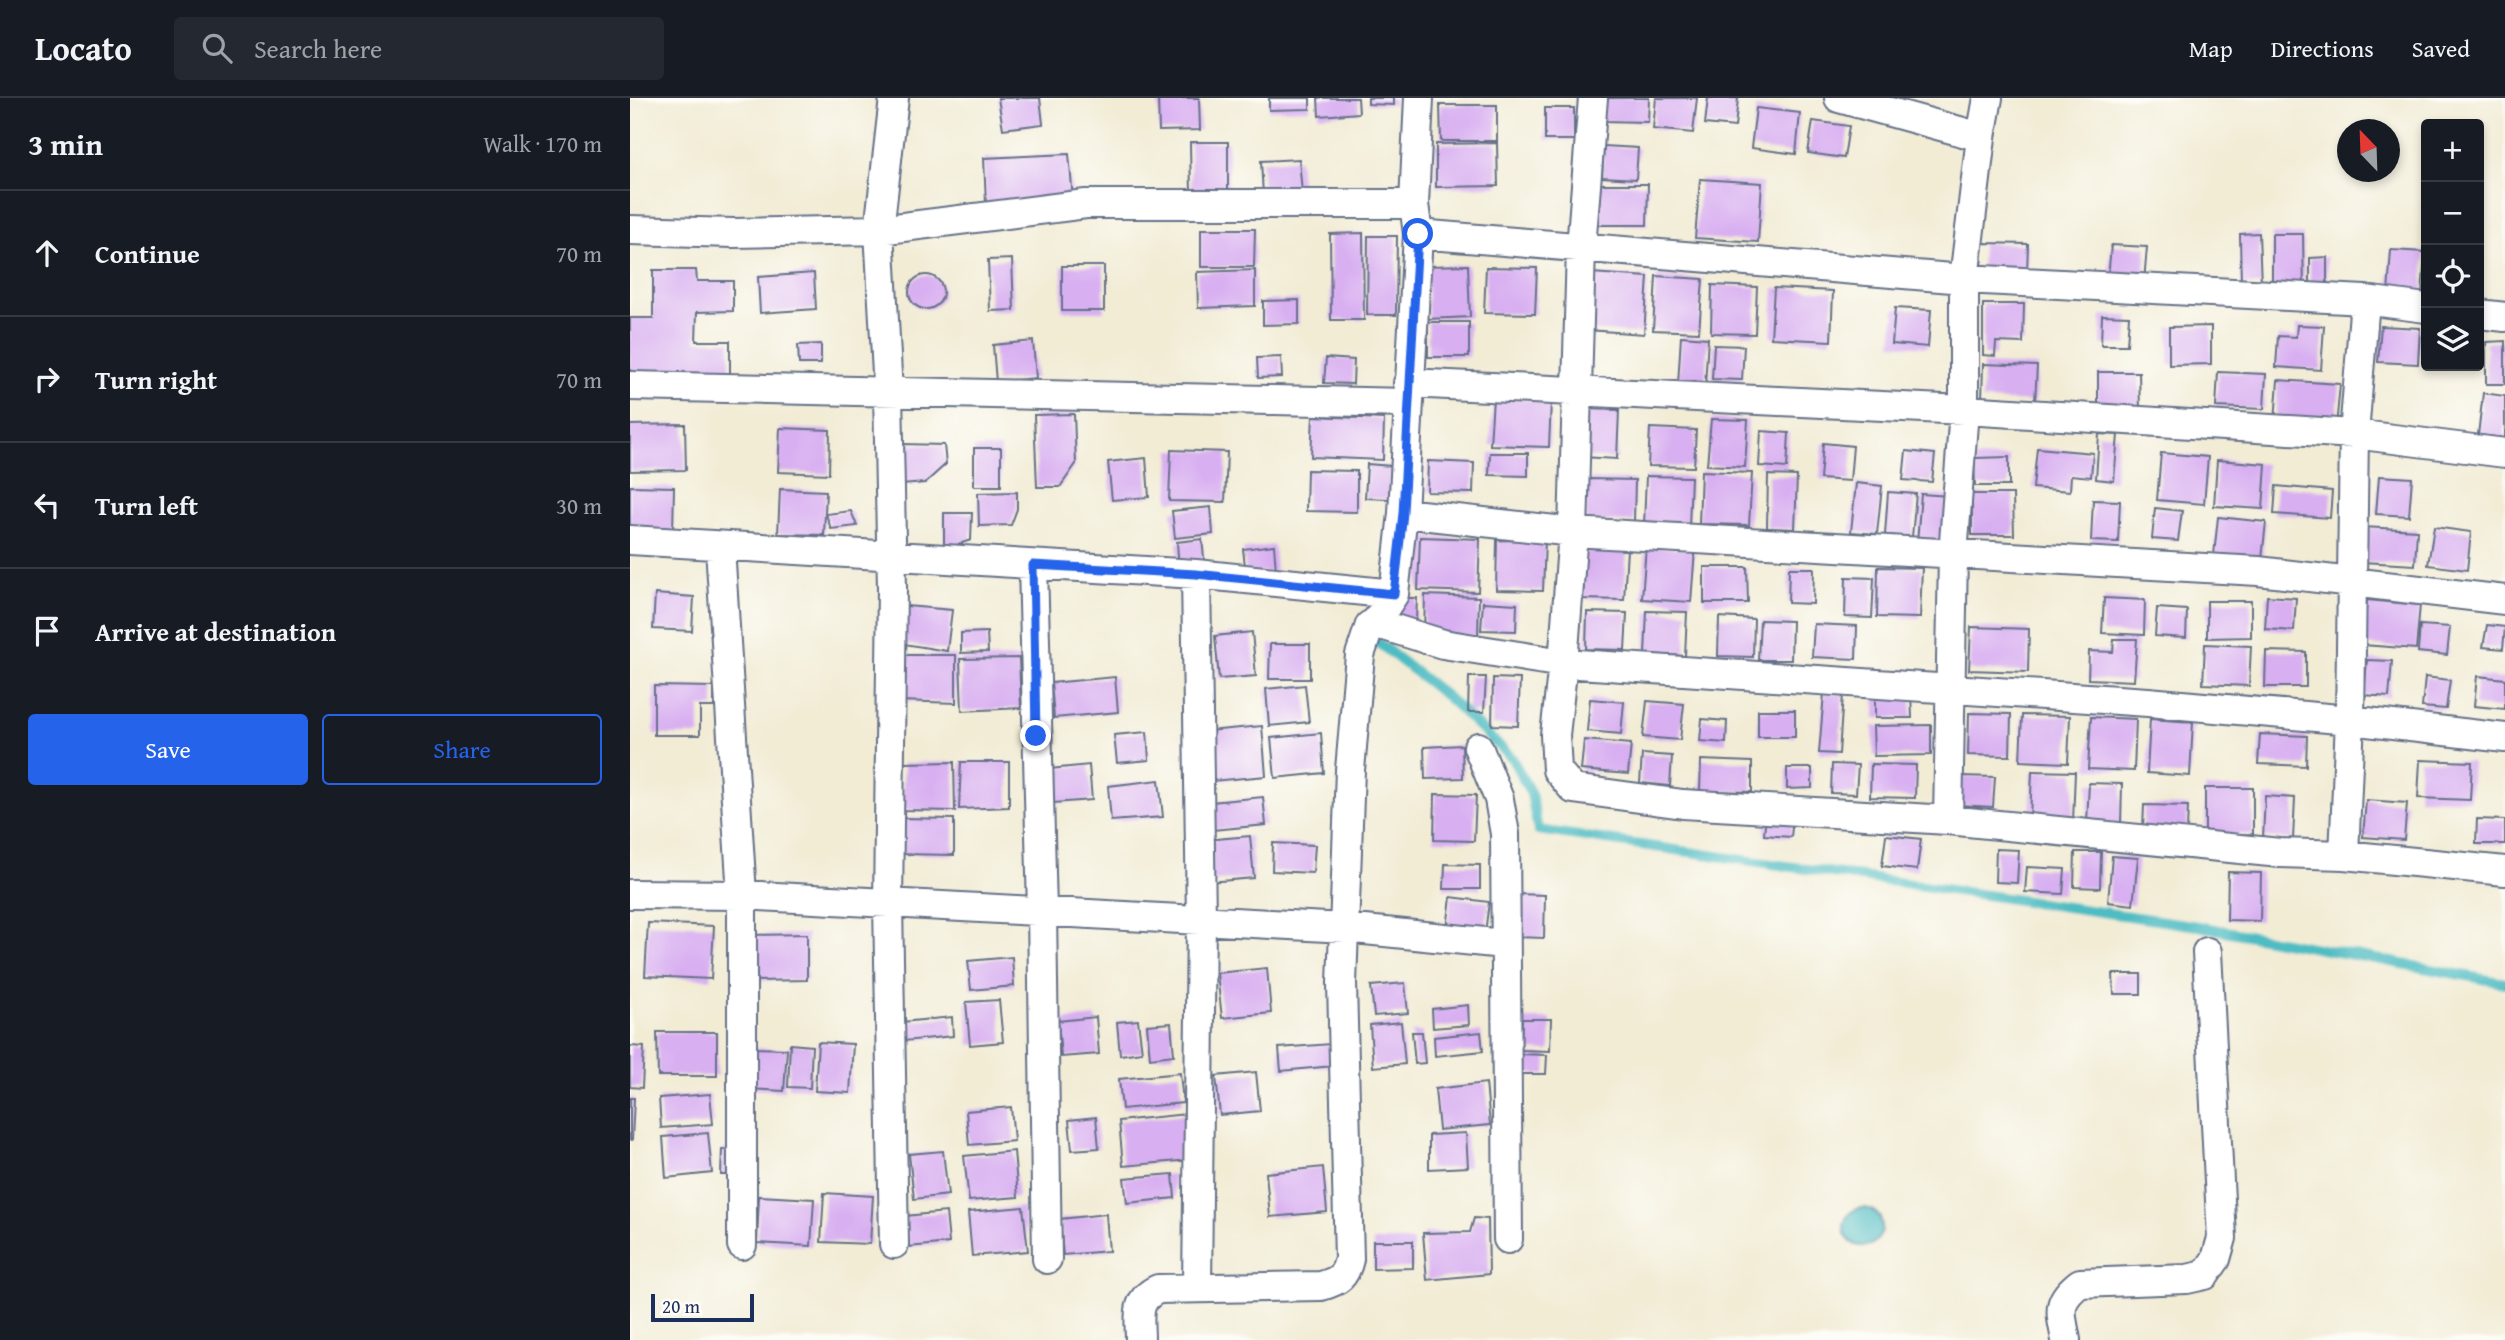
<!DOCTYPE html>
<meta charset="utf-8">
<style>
:root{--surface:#171b24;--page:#242831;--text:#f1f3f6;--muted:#9ea1a6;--line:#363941;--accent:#2563eb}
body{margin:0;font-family:"Gentium Book Plus",serif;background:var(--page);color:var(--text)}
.controls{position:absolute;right:21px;top:21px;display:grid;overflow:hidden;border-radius:7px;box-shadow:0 4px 10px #0003}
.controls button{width:63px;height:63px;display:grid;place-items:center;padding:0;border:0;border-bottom:2px solid var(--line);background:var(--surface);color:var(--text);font:35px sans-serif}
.compass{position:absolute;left:1707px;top:21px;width:63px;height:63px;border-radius:50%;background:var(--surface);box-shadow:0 4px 10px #0003;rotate:337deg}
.scale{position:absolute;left:21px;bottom:18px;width:103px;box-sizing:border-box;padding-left:7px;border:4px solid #1b2f5e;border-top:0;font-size:19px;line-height:24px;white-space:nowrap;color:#1b2f5e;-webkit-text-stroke:5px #fdfcf7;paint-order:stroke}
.stop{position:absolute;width:21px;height:21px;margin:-16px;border:5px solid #2563eb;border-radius:50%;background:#fff}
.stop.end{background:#2563eb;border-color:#fff;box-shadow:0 2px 7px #0008}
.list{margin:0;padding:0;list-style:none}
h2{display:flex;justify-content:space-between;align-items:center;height:91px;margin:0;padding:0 28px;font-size:30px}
h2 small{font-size:23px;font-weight:400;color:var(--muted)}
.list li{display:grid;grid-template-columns:46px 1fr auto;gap:21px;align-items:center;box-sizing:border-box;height:126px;padding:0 28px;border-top:2px solid var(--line)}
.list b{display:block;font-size:26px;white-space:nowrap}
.list em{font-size:23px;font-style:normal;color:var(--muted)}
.actions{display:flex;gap:14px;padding:21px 28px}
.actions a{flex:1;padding:16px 0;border:2px solid var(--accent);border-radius:7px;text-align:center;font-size:24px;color:var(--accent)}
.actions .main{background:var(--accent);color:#fff}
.icon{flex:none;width:38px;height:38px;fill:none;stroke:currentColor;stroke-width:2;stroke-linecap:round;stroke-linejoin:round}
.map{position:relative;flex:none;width:1875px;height:1242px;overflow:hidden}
header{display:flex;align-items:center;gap:42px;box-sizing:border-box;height:98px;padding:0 35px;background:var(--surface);border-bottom:2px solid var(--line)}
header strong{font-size:33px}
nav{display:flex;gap:38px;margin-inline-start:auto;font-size:24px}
.search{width:490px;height:63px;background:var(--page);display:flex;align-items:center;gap:18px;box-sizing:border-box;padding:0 24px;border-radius:7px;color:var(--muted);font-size:26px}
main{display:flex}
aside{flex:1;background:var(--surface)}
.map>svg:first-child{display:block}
</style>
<header>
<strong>Locato</strong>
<div class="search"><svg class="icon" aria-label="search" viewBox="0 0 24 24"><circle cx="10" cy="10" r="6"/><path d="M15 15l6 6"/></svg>Search here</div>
<nav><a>Map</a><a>Directions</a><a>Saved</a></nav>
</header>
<main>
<aside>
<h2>3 min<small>Walk · 170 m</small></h2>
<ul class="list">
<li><svg class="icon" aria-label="ahead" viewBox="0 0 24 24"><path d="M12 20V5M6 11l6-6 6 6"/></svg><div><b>Continue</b></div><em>70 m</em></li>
<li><svg class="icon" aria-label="right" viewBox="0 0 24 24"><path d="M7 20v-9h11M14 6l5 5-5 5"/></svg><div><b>Turn right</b></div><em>70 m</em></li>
<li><svg class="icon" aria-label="left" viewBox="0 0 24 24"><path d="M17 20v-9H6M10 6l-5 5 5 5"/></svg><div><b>Turn left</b></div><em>30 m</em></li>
<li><svg class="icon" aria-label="arrive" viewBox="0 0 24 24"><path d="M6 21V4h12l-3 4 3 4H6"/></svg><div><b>Arrive at destination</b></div></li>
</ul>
<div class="actions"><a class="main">Save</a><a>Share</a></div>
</aside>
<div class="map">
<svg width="1875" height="1242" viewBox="0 0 1875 1242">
<rect width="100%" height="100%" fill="#fdfcf7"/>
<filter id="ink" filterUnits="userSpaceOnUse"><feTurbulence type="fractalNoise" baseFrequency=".0143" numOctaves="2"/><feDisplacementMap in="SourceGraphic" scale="14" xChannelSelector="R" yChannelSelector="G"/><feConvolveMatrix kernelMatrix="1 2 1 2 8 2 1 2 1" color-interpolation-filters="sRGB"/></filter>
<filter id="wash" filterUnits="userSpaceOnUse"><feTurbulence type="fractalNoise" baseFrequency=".00686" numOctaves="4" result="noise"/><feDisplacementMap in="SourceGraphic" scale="28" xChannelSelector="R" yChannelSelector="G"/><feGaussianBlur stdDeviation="1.57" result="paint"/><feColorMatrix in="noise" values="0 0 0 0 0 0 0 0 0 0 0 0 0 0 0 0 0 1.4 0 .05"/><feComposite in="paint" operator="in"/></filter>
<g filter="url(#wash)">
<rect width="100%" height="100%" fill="#f2ecd5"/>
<!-- water -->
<path fill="#4dbcc3" stroke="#347690" stroke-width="2" d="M1214 1129a19 19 0 1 1 38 0a19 19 0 1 1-38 0Z"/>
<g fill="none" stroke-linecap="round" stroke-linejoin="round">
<!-- stream -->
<path stroke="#4dbcc3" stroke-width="10" d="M746,543L817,599L882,660L901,696L908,732L1568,828L1875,885"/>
</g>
<g id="blocks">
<!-- building -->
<path fill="#d8aff1" d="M368,0H410L413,26L373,31Z
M528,0H569L570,32L529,33Z
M639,0H680V11L639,12Z
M688,0H728L729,15L689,18Z
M738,0H764V7L738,6Z
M974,0H1019L1018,24L973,23Z
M1026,0H1067L1063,35L1023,31Z
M1078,0H1108L1105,29L1075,26Z
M810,7H867V43H811Z
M915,10H944V42H915Z
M1126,10L1170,15L1166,56L1121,50Z
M1183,23L1219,28L1214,60L1178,55Z
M560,44H598V97H561Z
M867,45L868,88L806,89V46Z
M974,48L1008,50L1006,81L972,79Z
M439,56L443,101L356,106L354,60Z
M669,61L672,95L633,97L631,63Z
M1070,81L1132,85L1128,144L1065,140Z
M968,86H1018L1017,127H968Z
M571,131H625L624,169H571Z
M733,135L734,222H701L700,136Z
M1629,135L1631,187H1611L1610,136Z
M1642,136H1673L1674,194H1642Z
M738,138H767L766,217H737Z
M1352,145L1398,146L1397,175L1351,174Z
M1481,147L1517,149L1514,183L1478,181Z
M1761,152L1795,154L1792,198L1758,196Z
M1697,159V192H1680V160Z
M382,161L384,212L360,213L358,162Z
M838,167L840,219L798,221L797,168Z
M432,168H474V213H432Z
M856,169L907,170L905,216L854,215Z
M23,172H66L67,183H103V213L67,214L66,243H100V277L0,279V220H23Z
M625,172V208L568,210L567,174Z
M184,175L186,211L130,215L128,179Z
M961,175L1018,179L1014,236L957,232Z
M279 194a17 17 0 1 1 34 0a17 17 0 1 1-34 0Z
M1026,178L1073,181L1069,234L1023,232Z
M1082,187L1127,189L1125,236L1081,235Z
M1144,190L1203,193L1201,243L1141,240Z
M669,202V226L633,227V203Z
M1353,206H1394L1393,245L1366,244L1365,258L1353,257Z
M1265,210L1301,212L1298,249L1262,246Z
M1472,217L1499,218L1497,247H1471Z
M798,224H839V259H798Z
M1667,227L1694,228L1691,272L1646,269L1648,238L1666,239Z
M1581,228V266L1539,267V229Z
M1751,228L1790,230L1788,266L1748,264Z
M1051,238L1078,240L1075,288L1048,286Z
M403,243L406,280L366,284L363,247Z
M1875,243V286H1856V244Z
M191,246V266H169L168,247Z
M1084,247L1114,248L1112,282L1082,281Z
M651,259L652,279L628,280L627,260Z
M696,260L724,262L723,286L694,285Z
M1353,266L1407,268L1405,304L1352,302Z
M1468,274H1509L1510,312H1468Z
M1588,274L1636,276L1634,311L1586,309Z
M1648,282L1710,286L1706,329L1645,324Z
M1853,295L1875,298V340L1848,337Z
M863,300L921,303L919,349L860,347Z
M953,311L989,312L987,361L952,359Z
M444,316L446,366L430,389H407L404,317Z
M683,318L754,321L753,362L681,359Z
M1081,321L1118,322L1115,369L1077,367Z
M55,326L56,372L0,373V327Z
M150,330L200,332L199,376L148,374Z
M1020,330L1066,332L1064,369L1018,368Z
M1131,333L1159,335L1157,370L1129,368Z
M1469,336L1488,337L1484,383L1466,381Z
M1193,345L1223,348L1220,383L1190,381Z
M272,346L314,347L316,366L295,385L271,387Z
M344,350H371V388H344Z
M1407,350L1463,355L1461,379L1441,377L1440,393L1403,390Z
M541,352L597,354L595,404L539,403Z
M1276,353L1305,356L1302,384L1273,382Z
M860,355H898V378L859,377Z
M1531,355L1578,359L1574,406L1527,402Z
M1379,359V388H1345L1344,360Z
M516,360L519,399L482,402L478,364Z
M1587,362L1636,366L1633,411L1584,408Z
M798,363L844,365L843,395L797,394Z
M737,366L761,368L759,401L735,400Z
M677,372L727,373V414L676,413Z
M1071,373L1122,375L1119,427L1069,426Z
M1138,377L1167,378L1165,431L1137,430Z
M1016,378L1061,379L1059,430L1014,428Z
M1749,378L1782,380L1779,418L1746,416Z
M957,381L1005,382L1004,424L956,423Z
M1226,385L1252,388L1247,436L1221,434Z
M0,388L44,389L43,434L0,431Z
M1646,388L1702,393L1700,420L1644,416Z
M150,391L196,393L194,437L148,436Z
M387,394V411L381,427L349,428L348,395Z
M1258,394L1286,396L1282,439L1255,437Z
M1291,396L1319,398L1315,447L1287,445Z
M1342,396H1383L1384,437H1342Z
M1463,402L1490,403L1488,444L1461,443Z
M581,409L583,436L545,440L542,413Z
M1525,410L1552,413L1548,443L1522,441Z
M221,413L227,428L201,431L196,416Z
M314,415H342L341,442L314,451Z
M1588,419L1636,424L1632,461L1584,457Z
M1733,429L1787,432L1785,467L1732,464Z
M1804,429L1841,434L1837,472L1798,467Z
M790,439L850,441L848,494L788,492Z
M572,441L575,469L549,472L547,444Z
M867,442L915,443L913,493L866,492Z
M644,447L646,473L616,476L613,451Z
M1016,448L1065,452L1061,504L1012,501Z
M956,449L997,451L994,502L953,501Z
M1074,469H1117L1118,505H1074Z
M1248,469L1292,470L1290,520L1247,519Z
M1159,470H1184L1183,506L1158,505Z
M1216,479L1244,480L1242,520L1215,519Z
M25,496L64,499L62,533L23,531Z
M795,497L849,499L848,538L794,537Z
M1637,498L1666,500L1664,533L1635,531Z
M768,500H787L786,522L768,521Z
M1474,500L1515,502L1514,537L1472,535Z
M1737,502L1790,507L1786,551L1733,547Z
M1577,503H1621V539L1577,540Z
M853,504L887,506L886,533L851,532Z
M276,508L322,512L317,553L274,546Z
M1527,510L1557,512L1556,540L1525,538Z
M1017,513L1057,514L1055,558L1015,556Z
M957,514L997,515L995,552L956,551Z
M1089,519L1124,521L1123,559L1088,558Z
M1130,522L1162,523L1161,562H1128Z
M1184,526L1227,528L1226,561L1182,559Z
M1790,527L1820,529L1817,557L1788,554Z
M1857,527L1875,529L1873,551L1853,549Z
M1341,529L1399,531L1398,574L1339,572Z
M357,534L358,554L331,555V535Z
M622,534L626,578L589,581L585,538Z
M1484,541H1507L1504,583L1458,581L1459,553L1483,554Z
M640,546H680V581H639Z
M1575,546L1621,548L1619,588L1573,586Z
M1636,553L1676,554V589H1635Z
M270,557H326V605L270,603Z
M389,560L391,610L332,613L330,561Z
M1737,562L1762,563L1759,599L1734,597Z
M1847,578L1875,581V611L1844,608Z
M485,579L488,614L424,620L421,585Z
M839,579H856L854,614H838Z
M1795,579L1820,582L1816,611L1792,609Z
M863,580L890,581L888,628L862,627Z
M675,587L679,624L639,628L636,591Z
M24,588L84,589V609H70V637H24Z
M1245,594H1281L1282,620H1245Z
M1194,595L1213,596L1209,656L1189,655Z
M960,601L994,604L991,636L957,633Z
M1017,603L1054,606L1050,642L1013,639Z
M1128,612H1165V639H1128Z
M1339,615L1381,616L1380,658L1338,657Z
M1392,617L1440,618L1438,665L1390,663Z
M1461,619L1506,621L1504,673L1458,671Z
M1072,621L1097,623L1096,645L1070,643Z
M1520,621L1563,624L1560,678L1517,675Z
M1301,627V657L1244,658L1243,628Z
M632,628L636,678L582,683L578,633Z
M517,634L519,662L487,665L484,637Z
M691,635L694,675L645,680L641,640Z
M1630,636L1677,638L1676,668L1628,666Z
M954,642L1001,646L998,676L951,672Z
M832,647L833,680L795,681L794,649Z
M1012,656L1042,658L1040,688L1010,685Z
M1071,662L1122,664V694L1070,693Z
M1790,662L1842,664L1840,702L1788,700Z
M324,664L325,713L272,712L274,665Z
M331,664H379V709L329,711Z
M1202,666L1228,667L1226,696L1201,695Z
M1241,666L1286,667L1285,700L1240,699Z
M459,667L462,702L423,705L420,671Z
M1157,670H1182V690L1157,691Z
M1402,673L1445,674L1443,724L1400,722Z
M1331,678L1365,679L1363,709L1329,707Z
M529,682L533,719L481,723L478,688Z
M1459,685L1492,686L1491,726L1457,725Z
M1575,690H1623V736L1575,737Z
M805,696L846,697L844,743L804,742Z
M1635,698L1665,700L1663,741L1633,740Z
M633,699L636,727L583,732L581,704Z
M1736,702L1777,705L1774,742L1733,739Z
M1514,707L1558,708L1557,732L1513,731Z
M1136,718L1163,720L1161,739L1134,737Z
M271,720L324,721V757L270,756Z
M1847,721L1875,722V746H1846Z
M1256,737L1291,741L1287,772L1252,768Z
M620,738L624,780L579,784L575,742Z
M643,745L685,747L683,775L642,773Z
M1366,751L1389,752L1387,785L1365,784Z
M1445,754H1471L1470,790L1444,789Z
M1482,758L1508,760L1503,807L1478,804Z
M815,766L850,767V791H814Z
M1397,769L1435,771L1433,796L1395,794Z
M1598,774L1631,775L1630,823L1597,822Z
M884,796L915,797L914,840L883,839Z
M821,799L859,804L855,835L817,830Z
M18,825L84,828L81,881L15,878Z
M177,836V882L119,883V837Z
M382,859L384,888L341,892L338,863Z
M637,870L641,915L592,920L587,875Z
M1483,876H1511V896H1484Z
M775,885L778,915L744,918L741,888Z
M369,902L373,944L340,947L336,904Z
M838,907L839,927L803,930L802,911Z
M322,919L323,938L274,943L272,924Z
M466,919L469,956L431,959L428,923Z
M892,921H921L920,953L891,952Z
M508,922L512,954L490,957L487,924Z
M771,924L775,966L743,969L740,927Z
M541,925L544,957L520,960L517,927Z
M27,934H87V978H28Z
M782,934H792L795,965L785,966Z
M851,934L853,953L805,958L804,939Z
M188,944L223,946L220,995L185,993Z
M160,946L182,948L180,990L158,989Z
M701,946L703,968L651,973L649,950Z
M0,948L14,949L12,990L0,989Z
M120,950L157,951L154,993L118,991Z
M887,956L917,957L916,976H887Z
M626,974L630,1013L590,1017L586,978Z
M550,975L553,1005L492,1011L489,981Z
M856,985L860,1027L809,1032L805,991Z
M80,996L83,1026L31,1030L29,1000Z
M0,1000H4L2,1042H0Z
M381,1009L384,1043L339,1047L336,1013Z
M556,1016L560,1062L493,1068L489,1023Z
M466,1019L469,1050L442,1052L439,1022Z
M78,1035L82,1075L36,1080L33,1039Z
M836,1035L838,1069L799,1071V1037Z
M92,1051L102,1052L100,1077H91Z
M313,1053L318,1097L284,1101L279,1056Z
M384,1053L388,1099L339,1103L334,1058Z
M693,1069L697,1114L640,1119L636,1075Z
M543,1076L545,1100L497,1105L494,1080Z
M194,1095L243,1098L240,1146L191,1144Z
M129,1098L184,1101L181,1148L127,1145Z
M393,1109L398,1153L342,1158L338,1114Z
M316,1114L319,1145L279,1149L275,1118Z
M476,1116L479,1153L433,1157L430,1121Z
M844,1120L858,1121L859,1176L797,1182L793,1135L840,1134Z
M743,1143H783V1170L743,1171Z"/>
</g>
</g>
<g filter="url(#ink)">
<use href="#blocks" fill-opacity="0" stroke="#667188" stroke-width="2"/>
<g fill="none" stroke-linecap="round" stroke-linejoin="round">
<defs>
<path id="minor" d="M264,0L249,132L258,294L262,490L258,805L264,1146
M963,0L951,150L943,434L933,565L925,637L927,672L943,691L1053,706L1318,722L1650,755L1714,757L1875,773
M1209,0L1351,39
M0,132L103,135L249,132L456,106H784
M788,136L1334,181L1735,202L1796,210
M1849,216L1875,219
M778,285L1334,312L1724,336L1875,355
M0,288L779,305
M773,415L943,434L1628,473L1875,502
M0,442L566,476L764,496
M90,449L112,797V1147
M403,467L412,813L417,1161
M566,476L571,822L567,1190
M745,525L813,546L933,565L1518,604L1720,622L1875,640
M848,649L869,701L875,736L878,1141
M1318,722L1323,457L1334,312V181L1351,39L1358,0
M1714,757L1720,622L1724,336L1735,202
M0,796L112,797L715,830L874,846
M510,1242C510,1219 504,1202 528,1191L691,1188C709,1183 715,1179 719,1161L712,885L720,672L730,557L740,527L745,525L764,496L773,415L788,136L784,106L789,0
M1436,1242C1431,1214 1425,1204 1450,1185L1557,1181L1575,1177L1586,1161L1592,1140L1577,854"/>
</defs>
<!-- minor casing -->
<use href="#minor" stroke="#667188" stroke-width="32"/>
<!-- minor -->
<use href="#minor" stroke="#fff" stroke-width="28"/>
</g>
</g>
<g fill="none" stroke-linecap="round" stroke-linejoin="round" filter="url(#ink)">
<!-- route -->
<path stroke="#2563eb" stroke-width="9" d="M406,638L403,467L566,476L764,496L773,415L788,136"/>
</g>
</svg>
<div class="controls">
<button>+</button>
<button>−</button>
<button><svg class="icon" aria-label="locate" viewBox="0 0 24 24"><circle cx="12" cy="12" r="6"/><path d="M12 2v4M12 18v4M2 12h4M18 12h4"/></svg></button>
<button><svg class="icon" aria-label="layers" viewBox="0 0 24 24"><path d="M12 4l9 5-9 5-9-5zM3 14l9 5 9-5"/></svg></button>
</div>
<svg class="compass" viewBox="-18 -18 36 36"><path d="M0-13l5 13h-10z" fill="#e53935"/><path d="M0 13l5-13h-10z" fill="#9ea1a6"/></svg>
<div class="scale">20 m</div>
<div class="stop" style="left:788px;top:136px"></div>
<div class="stop end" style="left:406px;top:638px"></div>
</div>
</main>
